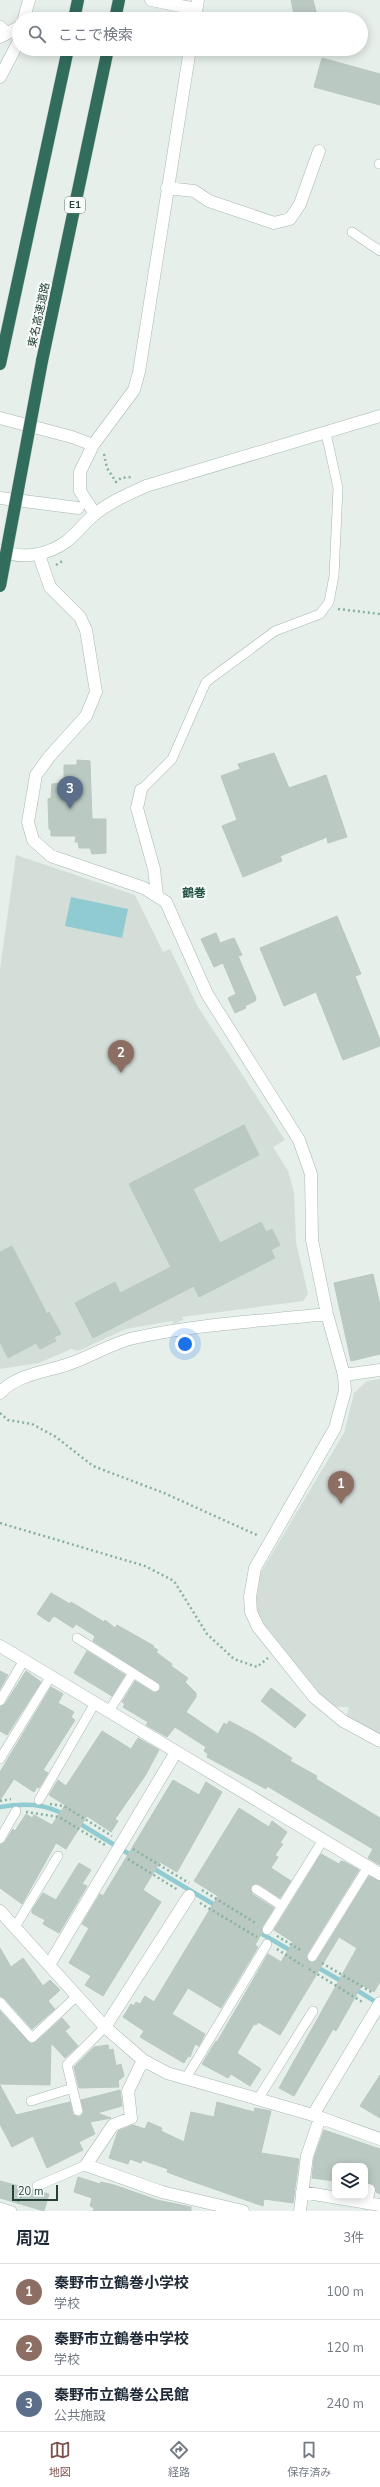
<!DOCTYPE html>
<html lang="ja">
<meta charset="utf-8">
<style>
:root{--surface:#fff;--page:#f6f6f7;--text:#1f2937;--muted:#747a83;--line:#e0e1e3;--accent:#7c504b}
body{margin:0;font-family:"Nunito Sans","Noto Sans JP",sans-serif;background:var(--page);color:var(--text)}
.controls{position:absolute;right:12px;bottom:12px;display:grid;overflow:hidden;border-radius:8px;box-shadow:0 2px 10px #0003}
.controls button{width:36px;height:36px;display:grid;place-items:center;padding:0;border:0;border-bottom:1px solid var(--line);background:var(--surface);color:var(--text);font:20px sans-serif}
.scale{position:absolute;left:12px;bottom:10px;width:46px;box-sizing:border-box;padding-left:4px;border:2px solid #254138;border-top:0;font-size:11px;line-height:14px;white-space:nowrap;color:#254138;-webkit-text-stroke:3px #f7fbf9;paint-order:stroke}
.you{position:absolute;left:185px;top:1344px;width:14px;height:14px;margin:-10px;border:3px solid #fff;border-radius:50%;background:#1a73e8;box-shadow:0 0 0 6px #1a73e833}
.badge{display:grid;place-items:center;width:26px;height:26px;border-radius:50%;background:var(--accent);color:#fff;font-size:13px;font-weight:700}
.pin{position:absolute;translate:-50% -33px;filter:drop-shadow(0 1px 2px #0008)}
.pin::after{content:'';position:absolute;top:21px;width:14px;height:12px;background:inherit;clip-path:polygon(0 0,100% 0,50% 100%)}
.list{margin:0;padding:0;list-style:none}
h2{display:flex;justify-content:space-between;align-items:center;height:52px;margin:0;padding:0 16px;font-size:17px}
h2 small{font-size:13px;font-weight:400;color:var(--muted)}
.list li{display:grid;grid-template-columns:26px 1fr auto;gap:12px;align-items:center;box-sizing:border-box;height:56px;padding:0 16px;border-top:1px solid var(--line)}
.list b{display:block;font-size:15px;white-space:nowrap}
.list p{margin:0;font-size:13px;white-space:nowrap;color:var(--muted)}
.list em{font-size:13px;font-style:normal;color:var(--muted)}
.icon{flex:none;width:22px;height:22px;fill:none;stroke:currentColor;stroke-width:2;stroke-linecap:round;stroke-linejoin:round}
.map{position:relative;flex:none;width:380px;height:2211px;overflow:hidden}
.search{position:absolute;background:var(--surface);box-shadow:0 2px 10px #0003;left:12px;right:12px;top:12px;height:44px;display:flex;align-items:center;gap:10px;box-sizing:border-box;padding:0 14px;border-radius:22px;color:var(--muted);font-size:15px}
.sheet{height:220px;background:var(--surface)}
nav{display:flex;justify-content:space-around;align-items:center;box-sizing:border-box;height:56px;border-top:1px solid var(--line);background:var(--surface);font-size:11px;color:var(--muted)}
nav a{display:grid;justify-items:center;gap:2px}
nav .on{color:var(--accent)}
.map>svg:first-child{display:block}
</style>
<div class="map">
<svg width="380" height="2211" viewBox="0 0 380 2211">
<rect width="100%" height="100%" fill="#e6efea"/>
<!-- built -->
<path fill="#d4ded9" d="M16,855L135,895L163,952L170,949L198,1007L285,1140L273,1147L288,1171L294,1193L296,1242L308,1294L303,1301L182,1317L183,1320L174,1324L172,1321L126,1329L78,1351L71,1349L39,1363L0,1369V969Z
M380,1379V1735L346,1718L349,1707H335L317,1694L261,1624L256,1605L260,1574L344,1433L354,1393L367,1381Z"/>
<!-- water -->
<path fill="#90cbd1" d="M71,897L128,909L122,938L65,926Z"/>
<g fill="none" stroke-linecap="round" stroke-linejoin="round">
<!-- stream -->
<path stroke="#90cbd1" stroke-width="4.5" d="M0,1807C24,1803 44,1803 65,1815
M77,1822L134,1857
M151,1867L218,1907
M257,1931L293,1952
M315,1966L343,1982
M355,1989L379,2004"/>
</g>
<!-- building -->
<path fill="#bbc9c3" stroke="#b8c8c1" d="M291,0H313L318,19H295Z
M322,58L380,74V105L314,87Z
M274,753L289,788L326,775L347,837L328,843L327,837L280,856L282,861L243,877L222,826L237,820L221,776L240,769L238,764Z
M77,760L90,761L92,819H106V853L92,854L90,848H79L78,842H75L76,836H51V830L49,829L48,799L51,798L52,784L64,783V765H77Z
M337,916L361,974L355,976L380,1040V1046L343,1060L316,992L284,1006L260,948Z
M216,933L220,943L234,938L242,955L238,956L256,998L255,1001L245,1006L246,1008L235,1013L228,998L236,994L223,963L214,967L201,939Z
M244,1125L259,1155L193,1189L220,1243L261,1222L266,1232L272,1229L280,1245L271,1250L275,1258L199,1297L194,1286L93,1338L75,1303L115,1282L120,1293L171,1267L129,1184Z
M12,1246L47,1314L49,1312L61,1334L54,1337L56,1341L40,1349L36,1343L8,1358L0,1342V1252Z
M373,1274L380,1305V1354L351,1361L334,1283Z
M51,1593L70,1604L71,1602L104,1622L105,1620L115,1628L117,1625L154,1646L153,1647L158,1650L156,1652L172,1664L171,1666L188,1678L185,1682L196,1693V1697L186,1712L218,1734L224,1723L227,1725L229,1721L254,1734L292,1758L290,1761L317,1776L316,1779L380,1818V1865L368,1858L373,1849L267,1786L266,1789L207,1757L208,1754L204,1751L206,1747L175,1727L167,1737L146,1725L148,1722L123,1707L125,1704L122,1702L135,1681L154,1693L160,1690V1684L93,1641L95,1636L76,1624L73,1628L54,1616L49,1622L37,1614Z
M87,1651L125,1675L112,1696L74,1673Z
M0,1671L8,1675L0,1689Z
M26,1671L41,1682L7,1735L0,1731V1707L5,1704Z
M51,1687L63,1694L58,1703L74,1712L71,1717L75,1720L43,1770L48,1773L39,1788L37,1787L34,1792L14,1779L0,1800V1772Z
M271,1688L306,1715L295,1728L261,1701Z
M102,1731L131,1749L138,1738L159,1750L145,1776L115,1819L118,1821L111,1832L87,1816L66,1849L56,1843L22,1904L0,1888V1845L5,1842L13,1829L15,1831L26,1814L32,1818L34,1815L52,1825L65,1805L49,1795L58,1780L66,1786Z
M173,1780L199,1795L206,1782L222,1792L177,1872L160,1862L143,1890L161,1902L103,1996L85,1985L91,1976L69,1963L89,1928L82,1924L100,1894L103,1896Z
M239,1808L269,1827L272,1821L287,1832L280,1843L283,1844L275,1855L278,1857L271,1868L291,1881L280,1898L259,1884L251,1886L252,1894L274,1908L262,1927V1933L255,1945L258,1947L221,2008L188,1988L172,2014L205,2034L199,2046L195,2044L190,2057L188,2056L184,2063L140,2037L144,2031L123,2017L131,2004L134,2006L136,2002L140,2004L145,1996L154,2002L218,1896L194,1881Z
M321,1854L339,1864L341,1861L345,1862L359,1870L307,1954V1959L311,1963L317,1960L369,1876L380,1881V1982L374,1992L362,1985L336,2031L333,2029L294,2096L279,2088L357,1948L339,1937L280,2035L258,2022L256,2025L254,2024L237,2053L261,2069L250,2086L231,2074L228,2078L202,2064L216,2041L217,2042L268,1954L281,1962L293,1942L274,1930Z
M79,1863L91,1870L82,1884L87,1886L59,1933L43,1924L45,1920L32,1913V1910L43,1893L56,1900Z
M0,1948L11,1967L23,1958L43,1986L50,1980L60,1990L48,2001L55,2009L32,2029L4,1998L0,1996Z
M0,2011L31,2044L36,2042L62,2018L70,2027L65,2031L78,2046L65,2058L51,2043L50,2085L0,2084Z
M108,2045L109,2050L113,2049L116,2066L121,2064L124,2076L118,2081L119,2087L79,2088L74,2067L94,2047Z
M380,2075V2118L360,2106Z
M0,2085L16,2115L70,2102L73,2115L80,2117L84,2112L81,2100L120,2090L122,2106L97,2113L111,2118L90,2122L95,2134L79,2142L83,2150L47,2168L33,2136L12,2147L0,2124Z
M217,2102L254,2112L255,2108L271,2111L261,2153L299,2159L293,2203L264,2199L263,2206L191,2181L167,2172L168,2169L142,2160L141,2163L130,2159L128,2164L109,2158L118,2131L133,2125L145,2129L148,2122L162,2128L161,2131L184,2142L191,2112L214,2117Z
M324,2130L380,2149V2194L376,2192L374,2184H365V2166H335V2181L312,2178L314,2158Z
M78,2177L100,2184L101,2182L114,2185L157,2200L191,2207V2211H93L94,2208L90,2206L92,2198L74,2192Z
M0,2181L49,2194L44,2211L0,2198Z"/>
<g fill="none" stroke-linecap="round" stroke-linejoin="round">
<defs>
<path id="lane" d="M0,25L8,32
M379,164H380
M352,232L380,251
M141,790L172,759L206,682L275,631L320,614L329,602L334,576L338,488L326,433
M77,1638L133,1673L109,1711
M133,1673L155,1687
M0,1701L24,1660
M0,1759L51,1676
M39,1800L95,1703
M0,1839L16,1811
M256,1889L282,1906
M15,1927L58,1856
M267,1930L323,1840
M312,1957L368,1867
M0,2002L32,2038L77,1996
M186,2078L267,1944
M258,2099L313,2011
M31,2101L73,2088
M78,2111L67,2065L105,2027
M37,2186L86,2165
M0,2207L12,2211"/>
<path id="street" d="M151,0L196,9
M24,19L29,0
M195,19L198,0
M0,37L19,27
M0,77L19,41
M167,188L194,191L209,201L274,223L290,219L300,204L319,151
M0,418L72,437L93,445
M0,498L78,508
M95,514L80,491V472L93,445L134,390L139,372L190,49
M39,555L50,587L80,617L86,630L96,692L86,716L49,757L36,775L28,822L33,840L51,856L144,888L166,902L207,994L299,1140L311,1174L312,1240L327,1314L344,1375L345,1391L335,1428L255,1568L250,1597L251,1612L258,1627L314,1697L343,1721L380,1741
M141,790L137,808L154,869L157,895
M344,1375L380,1370
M0,1393C16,1375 44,1372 66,1365C89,1358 111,1343 134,1338C197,1324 263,1321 327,1314
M0,1646L380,1874
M0,1911L105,2027L143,2060L167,2073L313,2115L380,2139
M49,1965L176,1752
M105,2027L189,1896
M143,2060L128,2091L131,2118L113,2125L86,2165L162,2192L243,2211
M313,2115L380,2003
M302,2192L380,2205
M366,2203L369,2190
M300,2211L307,2156L320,2118"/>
<path id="secondary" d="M0,551C22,559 47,556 67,541C77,533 85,522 95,514C111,501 129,494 146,486L380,416"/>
<path id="highway" d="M74,19L78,0
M115,19L119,0
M42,361L108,49
M0,364L68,49"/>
</defs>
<!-- lane casing -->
<use href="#lane" stroke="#a8b7b1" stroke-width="10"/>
<!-- street casing -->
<use href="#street" stroke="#a8b7b1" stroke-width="13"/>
<!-- secondary casing -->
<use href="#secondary" stroke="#a5bab1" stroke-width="13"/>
<!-- highway casing -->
<use href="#highway" stroke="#c2cac7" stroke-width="13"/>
<!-- path -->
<path stroke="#87b1a2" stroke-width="2.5" stroke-dasharray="2 3" stroke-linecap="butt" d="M104,454L107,468L116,482L121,478L132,477
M56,565L64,560
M338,609L380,614
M0,1413L8,1420L32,1424L56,1437L93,1466L164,1493L259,1536
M0,1523L145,1566L174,1581L207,1634L234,1659L257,1667L268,1658
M0,1801L11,1799
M50,1804L64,1806L112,1836
M26,1812L59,1817L105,1845
M133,1849L189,1883
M128,1859L178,1890
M202,1890L257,1924
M200,1903L257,1937
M277,1936L302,1951
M277,1949L303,1966
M322,1963L373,1993
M309,1969L364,2003
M18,2202L25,2186"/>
<!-- lane -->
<use href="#lane" stroke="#fff" stroke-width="9"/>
<!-- street -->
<use href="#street" stroke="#fff" stroke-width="12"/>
<!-- secondary -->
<use href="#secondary" stroke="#fff" stroke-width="12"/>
<!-- highway -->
<use href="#highway" stroke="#316c5d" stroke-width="12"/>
<defs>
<path id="highway-bridge" d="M0,586L42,361"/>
</defs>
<!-- highway-bridge casing -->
<use href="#highway-bridge" stroke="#c2cac7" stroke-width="13" stroke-linecap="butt"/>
<!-- highway-bridge -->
<use href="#highway-bridge" stroke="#316c5d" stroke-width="12"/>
</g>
<g text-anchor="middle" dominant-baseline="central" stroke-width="4" stroke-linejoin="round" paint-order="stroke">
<!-- shield labels -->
<rect fill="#f7fbf9" stroke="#647972" stroke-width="1" x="65" y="197" width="20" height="16" rx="3"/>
<g font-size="10" font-weight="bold" fill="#254138">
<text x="75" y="205">E1</text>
</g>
<!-- street labels -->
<g font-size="11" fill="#254138" stroke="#f7fbf9">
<text transform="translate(39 315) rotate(-78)">東名高速道路</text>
</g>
<!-- neighbourhood labels -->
<g font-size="12" font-weight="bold" fill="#215344" stroke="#f7fbf9">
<text x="194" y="893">鶴巻</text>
</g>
</g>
</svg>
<div class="controls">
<button><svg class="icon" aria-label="layers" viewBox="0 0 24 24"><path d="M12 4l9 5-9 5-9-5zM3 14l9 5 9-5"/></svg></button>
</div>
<div class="scale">20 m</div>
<div class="you"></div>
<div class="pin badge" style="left:341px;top:1504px;background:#8d6e63">1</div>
<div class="pin badge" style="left:121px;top:1073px;background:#8d6e63">2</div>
<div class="pin badge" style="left:70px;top:809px;background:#5c6f8a">3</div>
<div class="search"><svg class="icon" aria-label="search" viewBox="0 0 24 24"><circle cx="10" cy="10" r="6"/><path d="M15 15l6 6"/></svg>ここで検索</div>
</div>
<section class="sheet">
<h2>周辺<small>3件</small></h2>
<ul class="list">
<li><span class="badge" style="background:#8d6e63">1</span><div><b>秦野市立鶴巻小学校</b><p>学校</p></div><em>100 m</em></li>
<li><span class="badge" style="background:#8d6e63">2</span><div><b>秦野市立鶴巻中学校</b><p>学校</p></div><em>120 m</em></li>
<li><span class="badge" style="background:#5c6f8a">3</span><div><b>秦野市立鶴巻公民館</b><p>公共施設</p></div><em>240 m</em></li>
</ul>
</section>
<nav>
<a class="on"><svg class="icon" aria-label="map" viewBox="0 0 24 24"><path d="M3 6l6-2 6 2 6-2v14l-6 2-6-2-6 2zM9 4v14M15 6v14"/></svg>地図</a>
<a><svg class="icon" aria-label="directions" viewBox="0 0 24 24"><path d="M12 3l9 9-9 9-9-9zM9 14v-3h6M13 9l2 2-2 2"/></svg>経路</a>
<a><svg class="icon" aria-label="saved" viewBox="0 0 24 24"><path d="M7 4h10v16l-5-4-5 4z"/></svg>保存済み</a>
</nav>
